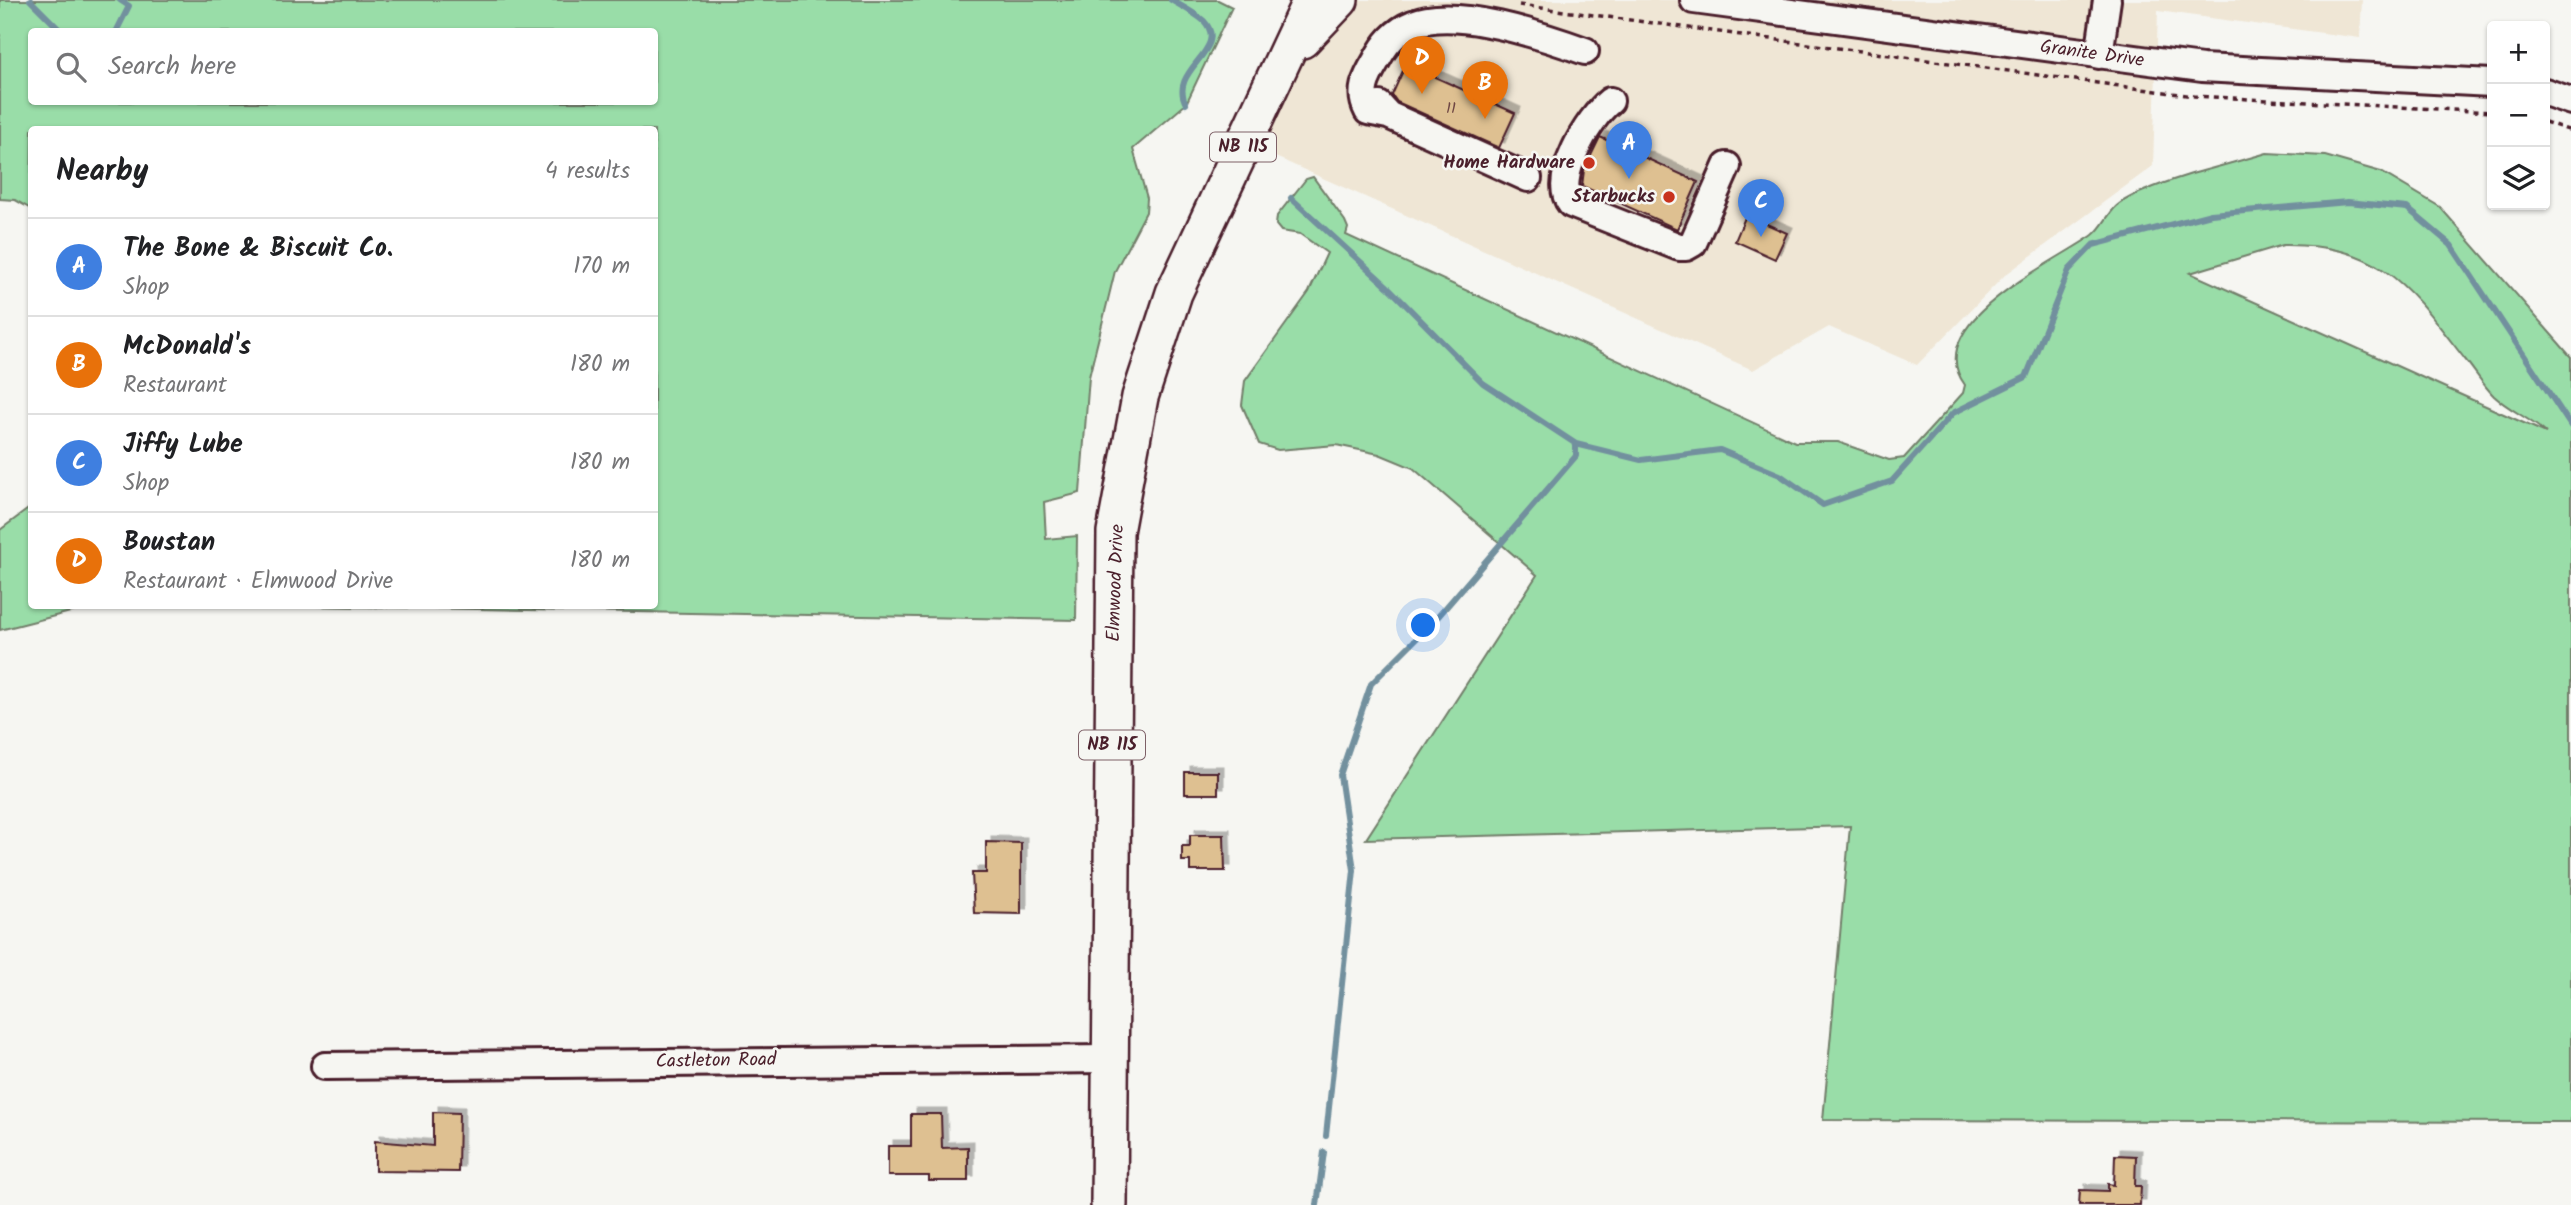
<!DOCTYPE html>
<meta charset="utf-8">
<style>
:root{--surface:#fff;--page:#f6f6f6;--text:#202124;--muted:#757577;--line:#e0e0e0;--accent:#c8321e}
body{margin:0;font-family:Kalam,sans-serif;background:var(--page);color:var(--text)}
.controls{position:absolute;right:21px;top:21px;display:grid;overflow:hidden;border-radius:7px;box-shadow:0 2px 5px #0004}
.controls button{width:63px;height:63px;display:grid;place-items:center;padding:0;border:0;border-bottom:2px solid var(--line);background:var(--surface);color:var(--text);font:35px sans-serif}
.you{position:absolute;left:1424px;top:626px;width:24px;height:24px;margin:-18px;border:5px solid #fff;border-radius:50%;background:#1a73e8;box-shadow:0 0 0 10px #1a73e833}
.badge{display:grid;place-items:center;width:46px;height:46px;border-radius:50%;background:var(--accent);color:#fff;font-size:23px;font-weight:700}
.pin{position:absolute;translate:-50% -58px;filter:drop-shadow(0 2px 4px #0008)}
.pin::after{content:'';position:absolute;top:37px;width:24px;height:21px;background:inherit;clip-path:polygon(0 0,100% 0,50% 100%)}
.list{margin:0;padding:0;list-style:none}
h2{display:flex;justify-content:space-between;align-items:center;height:91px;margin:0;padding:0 28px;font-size:30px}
h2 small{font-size:23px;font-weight:400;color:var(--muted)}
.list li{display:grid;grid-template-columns:46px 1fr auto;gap:21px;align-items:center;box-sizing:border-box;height:98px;padding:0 28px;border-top:2px solid var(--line)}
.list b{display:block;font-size:26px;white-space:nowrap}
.list p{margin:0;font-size:23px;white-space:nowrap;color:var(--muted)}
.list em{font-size:23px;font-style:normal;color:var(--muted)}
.icon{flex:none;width:38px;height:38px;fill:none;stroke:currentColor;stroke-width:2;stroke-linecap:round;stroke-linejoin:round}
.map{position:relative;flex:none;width:2571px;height:1205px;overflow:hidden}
.search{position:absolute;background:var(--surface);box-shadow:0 2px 5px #0004;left:28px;top:28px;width:630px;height:77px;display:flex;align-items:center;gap:18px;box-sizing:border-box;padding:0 24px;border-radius:7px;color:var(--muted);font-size:26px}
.panel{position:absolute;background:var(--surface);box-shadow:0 2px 5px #0004;left:28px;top:126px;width:630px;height:483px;border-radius:7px}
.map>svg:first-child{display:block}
</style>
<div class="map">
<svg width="2571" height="1205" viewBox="0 0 2571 1205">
<defs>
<filter id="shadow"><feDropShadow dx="5.5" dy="-5.5" stdDeviation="0" flood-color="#0004"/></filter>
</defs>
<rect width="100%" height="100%" fill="#f6f6f2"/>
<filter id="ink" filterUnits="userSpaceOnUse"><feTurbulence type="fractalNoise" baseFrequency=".0143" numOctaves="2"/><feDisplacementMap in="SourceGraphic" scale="14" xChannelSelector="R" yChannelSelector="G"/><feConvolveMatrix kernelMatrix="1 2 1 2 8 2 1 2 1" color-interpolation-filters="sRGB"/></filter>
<g filter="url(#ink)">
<!-- built -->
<path fill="#efe6d5" d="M1319,0H2362L2360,38L2158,11L2153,166L2005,275L1917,365L1829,327L1753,370L1251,146Z"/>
<!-- green -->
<path fill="#99dda8" stroke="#727e6a" stroke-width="2" fill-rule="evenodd" d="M0,0H1218L1232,7L1186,104L1133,149L1147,198L1146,212L1115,271L1089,377L1080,493L1044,502L1046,539L1077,536L1076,620L312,606H654V130H32L31,209L15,200L0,199ZM32,32H654V102H32Z
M2267,153L2325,156L2381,172L2440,207L2571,357V1122L1823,1120L1850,826L1366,839L1537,575L1413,468L1379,454L1336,445L1278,450L1259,444L1242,405L1245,381L1309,292L1327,253L1300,234L1281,231L1276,225L1277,216L1306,179L1313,177L1345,221L1348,228L1346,235L1795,442H1838L1889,460L1904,458L1963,393L1965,385C1919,323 2056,262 2093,235C2101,229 2106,218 2113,210C2119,202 2134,195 2144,191C2183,174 2227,165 2267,153ZM2283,245C2382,244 2408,286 2464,358C2474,370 2483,385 2494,396C2509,410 2531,419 2546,433L2190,273Z
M31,507L32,606H94L0,630V530Z"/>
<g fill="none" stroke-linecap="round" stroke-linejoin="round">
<!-- stream -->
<path stroke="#72909e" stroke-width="6" d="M30,0L62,32
M1171,0C1181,6 1195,13 1204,21C1231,50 1167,70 1186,104
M116,32L129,6L120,0
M1291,198L1388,287L1483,383L1576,444L1641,460L1720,450L1780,475L1823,505L1892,481L1953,413L2026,377L2069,270L2093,245L2211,214L2348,202L2407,208L2451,245L2571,426
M1326,1136L1354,870L1340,775L1371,684L1436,619L1576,456V444
M1317,1205L1324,1152"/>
</g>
<!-- building -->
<path fill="#dec091" stroke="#4a1f2b" stroke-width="2" filter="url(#shadow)" d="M1406,64L1515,113L1499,148L1397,102L1392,95Z
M1600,137L1698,182L1677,229L1582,186L1584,170Z
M1746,215L1787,233L1775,259L1735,241Z
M1185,772H1218V794H1185Z
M1190,835H1224L1225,871H1190V861H1182V846H1190Z
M986,842L1021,843V914L974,913L972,873H986Z
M433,1112L459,1113L458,1172L375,1171V1141L433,1146Z
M911,1114H941L942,1148L968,1147V1181H929V1176H888V1146H911Z
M2115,1155L2136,1156L2135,1186H2141L2140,1205H2079L2080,1190L2108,1191V1184L2114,1185Z"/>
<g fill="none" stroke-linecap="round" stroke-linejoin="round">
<defs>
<path id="minor" d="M1694,0L2202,68L2492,83
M2099,55L2107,0
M2545,92L2571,101
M1610,101C1589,118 1551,179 1571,204L1679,247H1686L1693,243L1727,166
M1379,105L1388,115L1528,178
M1388,115L1368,111C1358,92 1366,78 1376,61C1385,44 1395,31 1413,24C1455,6 1543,36 1585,51
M325,1066L1108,1059"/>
<path id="major" d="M1302,40L1340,0
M1109,1205L1115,532L1140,397L1174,293L1311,0"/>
</defs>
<!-- minor casing -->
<use href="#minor" stroke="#4a1f2b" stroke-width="32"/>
<!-- major casing -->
<use href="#major" stroke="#4a1f2b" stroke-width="40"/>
<!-- path -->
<path stroke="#4a1f2b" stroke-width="3.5" stroke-dasharray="5 5" stroke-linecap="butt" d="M1519,5L2194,96L2492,112
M2545,122L2571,131"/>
<!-- minor -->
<use href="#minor" stroke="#f6f6f2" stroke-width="26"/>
<!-- major -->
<use href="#major" stroke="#f6f6f2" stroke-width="35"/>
</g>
</g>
<!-- markers -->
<g fill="#c8321e" stroke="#f6f6f2" stroke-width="2.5">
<circle cx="1589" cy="163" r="7"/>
<circle cx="1669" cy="197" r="7"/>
</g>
<g text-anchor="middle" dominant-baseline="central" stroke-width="5" stroke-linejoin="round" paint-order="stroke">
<!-- number labels -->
<g font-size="16" fill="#6f4744">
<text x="1451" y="108">11</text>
</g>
<!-- shield labels -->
<g fill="#f6f6f2" stroke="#7e6067" stroke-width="2">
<rect x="1210" y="132.5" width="66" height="29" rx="5"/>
<rect x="1079" y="730.5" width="66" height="29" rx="5"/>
</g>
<g font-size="18" font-weight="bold" fill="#4a1f2b">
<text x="1243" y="147">NB 115</text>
<text x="1112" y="745">NB 115</text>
</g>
<!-- street labels -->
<g font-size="19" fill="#4a1f2b" stroke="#f6f6f2">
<text transform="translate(2092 54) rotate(8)">Granite Drive</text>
<text transform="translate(1116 583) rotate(-88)">Elmwood Drive</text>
<text transform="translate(716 1061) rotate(-1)">Castleton Road</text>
</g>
<!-- poi labels -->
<g font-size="19" font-weight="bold" fill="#4a1f2b" stroke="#f6f6f2" text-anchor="end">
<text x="1575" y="163">Home Hardware</text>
<text x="1655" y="197">Starbucks</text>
</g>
</g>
</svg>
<div class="controls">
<button>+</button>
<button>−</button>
<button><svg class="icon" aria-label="layers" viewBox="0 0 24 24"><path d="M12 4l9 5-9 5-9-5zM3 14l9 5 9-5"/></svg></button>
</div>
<div class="you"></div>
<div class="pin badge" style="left:1629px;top:179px;background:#3f7fe0">A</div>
<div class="pin badge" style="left:1485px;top:119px;background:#e8710a">B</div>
<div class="pin badge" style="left:1761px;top:237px;background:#3f7fe0">C</div>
<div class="pin badge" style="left:1422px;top:94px;background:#e8710a">D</div>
<div class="search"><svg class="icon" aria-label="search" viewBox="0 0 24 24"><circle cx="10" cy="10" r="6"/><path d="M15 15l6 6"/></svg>Search here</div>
<section class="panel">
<h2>Nearby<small>4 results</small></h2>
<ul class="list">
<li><span class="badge" style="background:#3f7fe0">A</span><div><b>The Bone &amp; Biscuit Co.</b><p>Shop</p></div><em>170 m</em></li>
<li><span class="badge" style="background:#e8710a">B</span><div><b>McDonald's</b><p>Restaurant</p></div><em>180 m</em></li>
<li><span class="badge" style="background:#3f7fe0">C</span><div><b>Jiffy Lube</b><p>Shop</p></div><em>180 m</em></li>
<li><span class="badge" style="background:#e8710a">D</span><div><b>Boustan</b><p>Restaurant · Elmwood Drive</p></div><em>180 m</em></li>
</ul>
</section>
</div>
